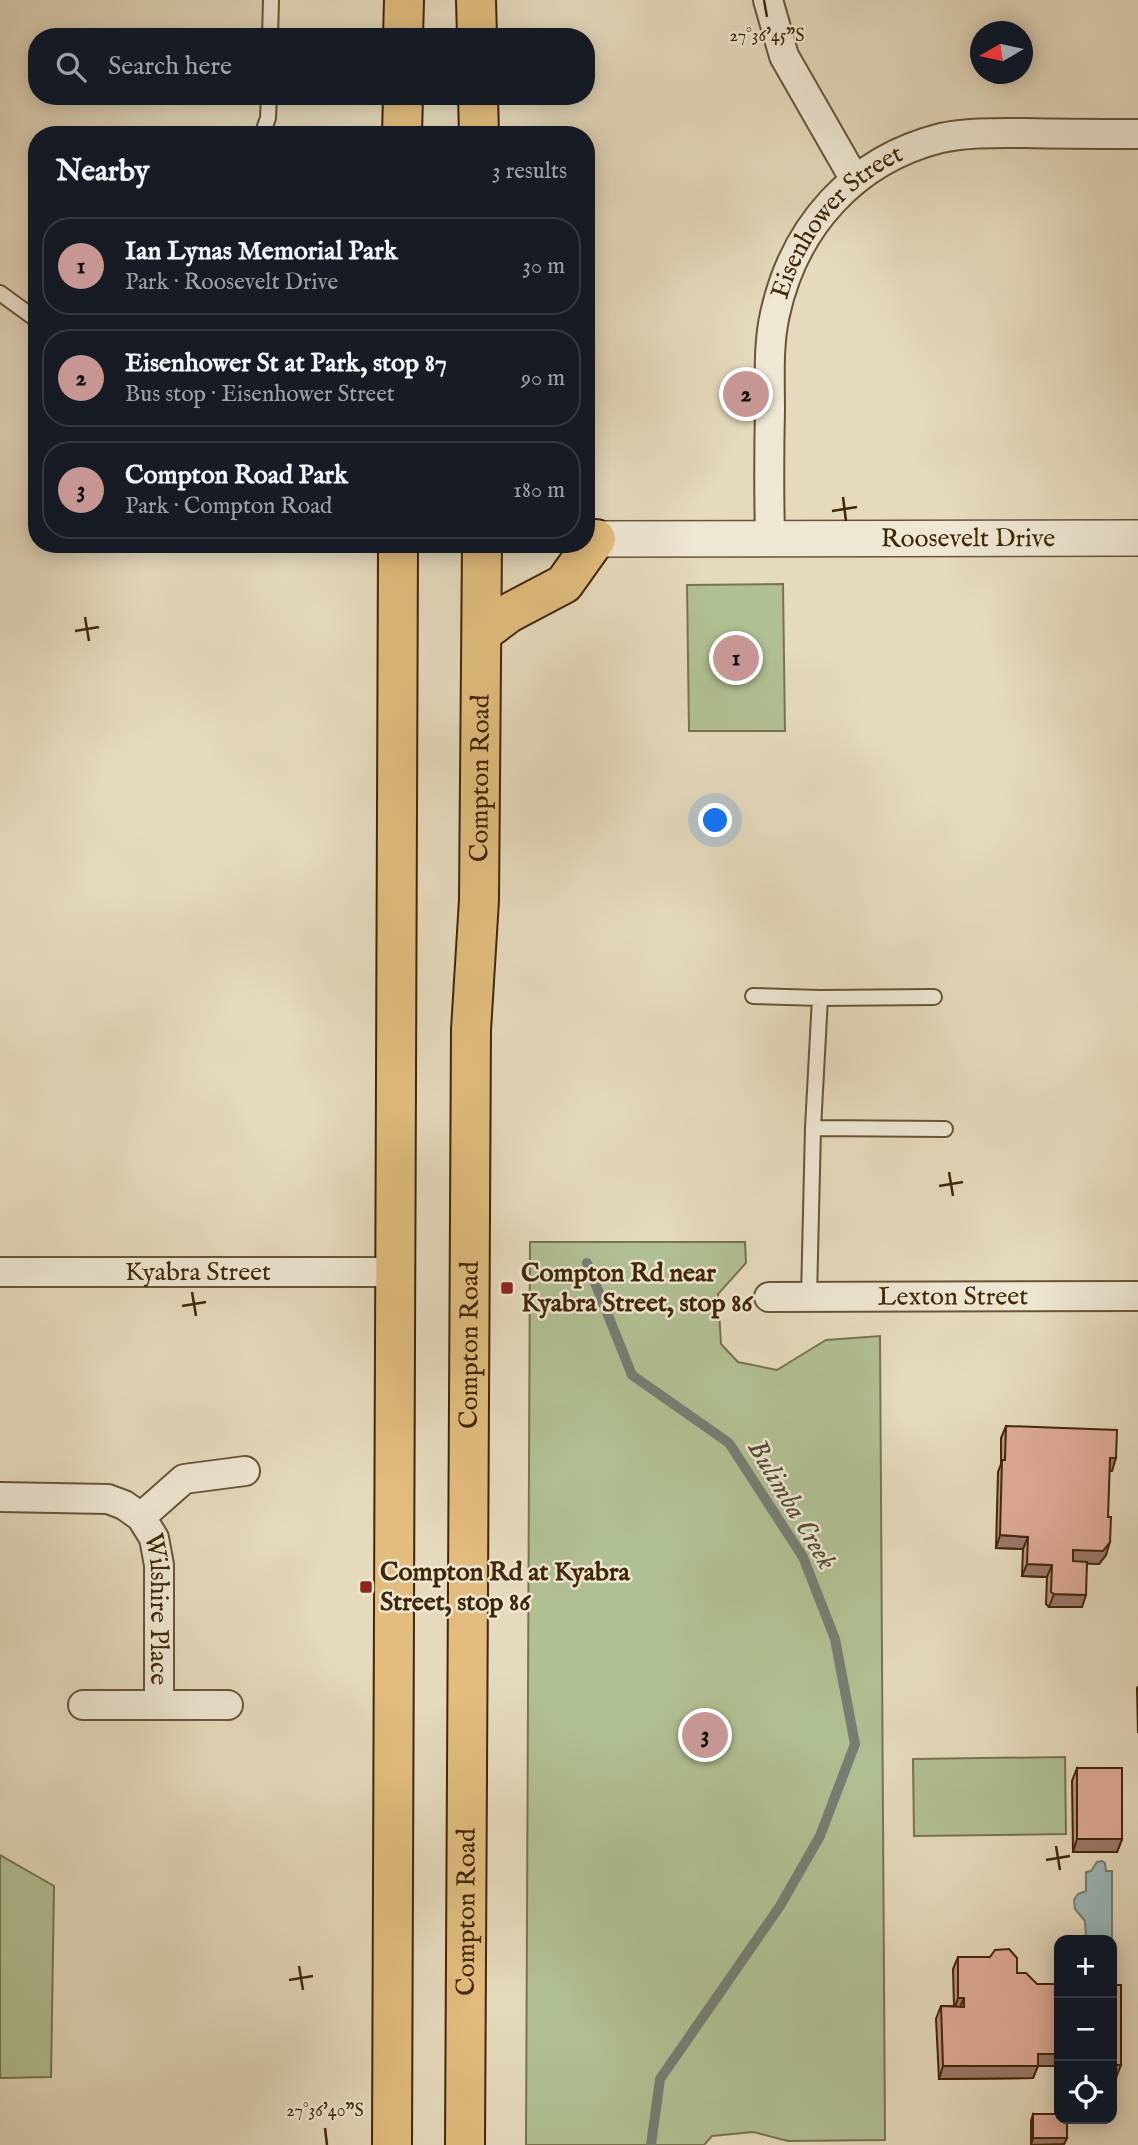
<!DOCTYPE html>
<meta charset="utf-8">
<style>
:root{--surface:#171b24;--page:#242831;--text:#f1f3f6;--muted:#9ea1a6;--line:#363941;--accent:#c59692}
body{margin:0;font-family:"IM FELL English",serif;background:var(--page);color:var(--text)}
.controls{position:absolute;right:21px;bottom:21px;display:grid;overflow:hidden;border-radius:14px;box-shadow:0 4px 18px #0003}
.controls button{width:63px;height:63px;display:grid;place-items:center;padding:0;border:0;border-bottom:2px solid var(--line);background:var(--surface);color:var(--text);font:35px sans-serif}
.compass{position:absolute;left:970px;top:21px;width:63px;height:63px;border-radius:50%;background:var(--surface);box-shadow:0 4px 18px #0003;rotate:261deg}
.you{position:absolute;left:716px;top:821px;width:24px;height:24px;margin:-18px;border:5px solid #fff;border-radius:50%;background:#1a73e8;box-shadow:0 0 0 10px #1a73e833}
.badge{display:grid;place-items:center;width:46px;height:46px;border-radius:50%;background:var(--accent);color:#111;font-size:23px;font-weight:700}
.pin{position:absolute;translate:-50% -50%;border:4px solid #fff;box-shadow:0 2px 7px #0006}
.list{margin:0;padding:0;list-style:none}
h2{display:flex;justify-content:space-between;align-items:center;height:91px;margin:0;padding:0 28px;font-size:30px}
h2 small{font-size:23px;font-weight:400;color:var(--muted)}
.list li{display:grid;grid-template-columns:46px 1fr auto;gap:21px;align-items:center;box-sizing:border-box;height:98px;margin:0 14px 14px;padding:0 14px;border:2px solid var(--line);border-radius:28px}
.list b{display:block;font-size:26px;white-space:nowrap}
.list p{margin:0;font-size:23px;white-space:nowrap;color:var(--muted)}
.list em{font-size:23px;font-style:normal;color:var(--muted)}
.icon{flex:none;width:38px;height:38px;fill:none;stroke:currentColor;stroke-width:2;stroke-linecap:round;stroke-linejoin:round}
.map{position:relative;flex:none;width:1138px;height:2145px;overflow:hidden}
.search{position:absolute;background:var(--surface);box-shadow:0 4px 18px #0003;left:28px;top:28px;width:567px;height:77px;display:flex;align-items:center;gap:18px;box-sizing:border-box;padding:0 24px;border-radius:28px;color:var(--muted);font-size:26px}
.panel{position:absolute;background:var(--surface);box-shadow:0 4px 18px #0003;left:28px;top:126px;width:567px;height:427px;border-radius:28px}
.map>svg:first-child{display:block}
</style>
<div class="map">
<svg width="1138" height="2145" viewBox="0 0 1138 2145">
<rect width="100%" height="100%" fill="#e5dabd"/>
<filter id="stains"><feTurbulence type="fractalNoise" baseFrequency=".00286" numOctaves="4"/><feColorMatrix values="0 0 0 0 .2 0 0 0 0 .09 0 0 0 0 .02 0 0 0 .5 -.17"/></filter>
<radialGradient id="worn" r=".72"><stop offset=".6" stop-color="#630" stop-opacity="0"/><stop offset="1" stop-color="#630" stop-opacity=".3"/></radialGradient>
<!-- green -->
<path fill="#b1c093" stroke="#79744e" stroke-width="2" d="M783,584L785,731H689L687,585Z
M530,1242H745L746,1263L718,1294L721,1344L738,1362L777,1370L826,1340L880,1336L885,2140L788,2141L753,2132L712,2136L704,2145H526Z
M1065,1757L1066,1834L914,1836L913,1759Z
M0,1855L54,1886L51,2077L0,2078Z"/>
<!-- water -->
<path fill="#99b8bb" stroke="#767e73" stroke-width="2" d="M1102,1861L1105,1863L1106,1871H1112V1938H1107V1940H1090V1938L1086,1937L1085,1921L1075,1909L1074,1900L1078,1894L1086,1891V1872L1091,1871L1097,1862Z"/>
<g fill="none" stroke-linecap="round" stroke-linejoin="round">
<!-- stream -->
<path stroke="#767e73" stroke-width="10" d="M587,1263L632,1375L729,1443L803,1557L835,1639L855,1744L820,1836L780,1906L660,2079L651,2145"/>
<defs>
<path id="service" d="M270,37L271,0
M262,135L268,118L269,96
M0,293L37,320
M753,996L820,998
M813,1128L820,998L934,997
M809,1297L813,1128L945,1129"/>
<g id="minor">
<path d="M768,0L784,56L855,180"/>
<path id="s1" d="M770,537C769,495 769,452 770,409C770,378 768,344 775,314C794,227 853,160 941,138C969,132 998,133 1026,133C1063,134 1101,134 1138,134"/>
<path id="s2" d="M0,1272H396"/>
<path id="s3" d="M769,1297L1138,1296"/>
<path id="s4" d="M0,1497L108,1499L124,1505L141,1517L154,1538L159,1565V1705"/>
<path d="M141,1517L184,1479L245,1471"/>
<path d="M83,1705H228"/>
</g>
<g id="tertiary">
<path id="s5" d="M586,539L1138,538"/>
</g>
<g id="primary">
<path d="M476,0L477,37"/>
<path d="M403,37L404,0"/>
<path d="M478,96L479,135"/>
<path d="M402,135L403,96"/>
<path d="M482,633L509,613L564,584L596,539"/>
<path d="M392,2145L398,544"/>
<path id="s6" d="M465,2145L471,1030L479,900L482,544"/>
</g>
</defs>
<!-- service casing -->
<use href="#service" stroke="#6a5435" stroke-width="18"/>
<!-- minor casing -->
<use href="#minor" stroke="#6a5435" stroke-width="32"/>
<!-- tertiary casing -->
<use href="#tertiary" stroke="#6a5435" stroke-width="38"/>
<!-- primary casing -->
<use href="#primary" stroke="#412708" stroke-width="42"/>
<!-- service -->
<use href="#service" stroke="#eee7d4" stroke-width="14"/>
<!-- minor -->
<use href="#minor" stroke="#eee7d4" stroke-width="28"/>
<!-- tertiary -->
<use href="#tertiary" stroke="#eee7d4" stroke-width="35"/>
<!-- primary -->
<use href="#primary" stroke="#e2bd7e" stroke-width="38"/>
</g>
<!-- wall -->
<path fill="#c19484" stroke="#412708" stroke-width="2" d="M1006,1426L1112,1471H1109L1106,1555L1099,1564L1087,1563L1082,1607H1049L1046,1604L1047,1577L1022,1576L1023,1549L996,1548L998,1472L1001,1464V1438Z
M1138,1687V1733L1137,1688Z
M1077,1768L1122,1839L1117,1852H1073L1072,1781Z
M958,1957L1017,1973L1059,2066H1038L1033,2078L939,2079L936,2019L941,2006H954L953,1969Z
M1033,2114L1067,2138L1064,2144L1031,2145V2121Z"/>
<!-- shaded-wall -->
<path fill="#9d786b" stroke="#412708" stroke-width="2" d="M1110,1458H1116L1112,1471L1105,1470Z
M1000,1535L1028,1537L1023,1549L996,1548Z
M1110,1542L1106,1555L1099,1564L1069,1563L1073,1550Z
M1027,1564L1052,1565L1047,1577L1022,1576Z
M1054,1594L1086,1595L1082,1607H1049Z
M1077,1839H1122L1117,1852H1073Z
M958,1998H964L959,2010H954Z
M1038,2054H1059V2066H1034Z
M1112,2065H1121L1116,2078H1112Z
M943,2066H1038L1033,2078L939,2079Z
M1033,2138H1067L1064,2144L1031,2145Z"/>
<!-- building -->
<path fill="#e0ac99" stroke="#412708" stroke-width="2" d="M1006,1426L1117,1430L1116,1458H1110L1108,1517H1111L1110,1542L1103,1551L1073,1550V1561L1087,1562L1086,1595L1054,1594L1051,1592L1052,1565L1027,1564L1028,1537L1000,1535L1002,1460H1005Z
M1077,1768H1122V1839H1077Z
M1009,1949L1017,1958V1973H1026L1037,1984H1059V2054H1038V2066H943L941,2006L964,2007V1998H958V1957H990L995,1950Z
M1112,1985H1121V2065H1112Z
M1033,2114H1059V2119H1067V2138H1033Z"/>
<!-- ticks -->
<path fill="none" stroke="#412708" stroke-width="2.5" d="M764,0L767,17M843,497L846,521M832,511L857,507M85,617L89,641M75,631L99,627M949,1172L953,1196M939,1186L963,1182M192,1292L196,1316M182,1306L206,1302M1056,1846L1060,1870M1046,1860L1070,1856M299,1966L303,1990M289,1980L313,1976M325,2128L327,2145"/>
<!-- markers -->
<g fill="#8f2418" stroke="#eee7d4" stroke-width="2.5">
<rect x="500" y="1281" width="14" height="14" rx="3.5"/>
<rect x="359" y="1580" width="14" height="14" rx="3.5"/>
</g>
<g text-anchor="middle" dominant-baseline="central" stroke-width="5" stroke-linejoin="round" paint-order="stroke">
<!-- street labels -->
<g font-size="26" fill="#412708" stroke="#eee7d4">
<text stroke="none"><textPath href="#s1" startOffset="338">Eisenhower Street</textPath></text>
<text stroke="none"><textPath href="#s5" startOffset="382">Roosevelt Drive</textPath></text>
<text stroke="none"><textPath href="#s6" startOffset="1367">Compton Road</textPath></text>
<text stroke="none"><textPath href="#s2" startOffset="198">Kyabra Street</textPath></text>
<text stroke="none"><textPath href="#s3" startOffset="184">Lexton Street</textPath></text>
<text stroke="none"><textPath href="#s6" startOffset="800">Compton Road</textPath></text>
<text stroke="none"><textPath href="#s4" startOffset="242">Wilshire Place</textPath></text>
<text stroke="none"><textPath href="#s6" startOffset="233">Compton Road</textPath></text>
</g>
<!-- poi labels -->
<g font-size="26" font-weight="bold" fill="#412708" stroke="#eee7d4" text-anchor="start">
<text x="521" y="1273">Compton Rd near<tspan x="521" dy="30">Kyabra Street, stop 86</tspan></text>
<text x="380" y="1572">Compton Rd at Kyabra<tspan x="380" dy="30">Street, stop 86</tspan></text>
</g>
<!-- water labels -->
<g font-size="28" font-style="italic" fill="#574b35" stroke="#eee7d4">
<text transform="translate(791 1505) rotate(59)">Bulimba Creek</text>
</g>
</g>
<g font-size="18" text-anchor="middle" fill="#412708" stroke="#eee7d4" stroke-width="5" stroke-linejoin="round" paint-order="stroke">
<text x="767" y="41">27°36'45"S</text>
<text x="325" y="2116">27°36'40"S</text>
</g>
<rect width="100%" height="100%" filter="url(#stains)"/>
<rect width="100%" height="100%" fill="url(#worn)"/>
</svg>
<div class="controls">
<button>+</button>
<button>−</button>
<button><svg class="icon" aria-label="locate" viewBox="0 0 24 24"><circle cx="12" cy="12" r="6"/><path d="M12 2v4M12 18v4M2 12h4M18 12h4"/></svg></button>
</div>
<svg class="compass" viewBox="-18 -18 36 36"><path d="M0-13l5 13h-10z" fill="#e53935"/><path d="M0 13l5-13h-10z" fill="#9ea1a6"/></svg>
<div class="you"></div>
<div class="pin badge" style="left:736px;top:658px">1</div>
<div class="pin badge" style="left:746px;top:394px">2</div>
<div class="pin badge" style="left:705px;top:1735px">3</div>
<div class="search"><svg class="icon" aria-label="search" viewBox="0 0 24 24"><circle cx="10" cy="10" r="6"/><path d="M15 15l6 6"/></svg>Search here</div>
<section class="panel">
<h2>Nearby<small>3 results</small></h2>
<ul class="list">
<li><span class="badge">1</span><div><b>Ian Lynas Memorial Park</b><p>Park · Roosevelt Drive</p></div><em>30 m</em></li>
<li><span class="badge">2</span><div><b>Eisenhower St at Park, stop 87</b><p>Bus stop · Eisenhower Street</p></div><em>90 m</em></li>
<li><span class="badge">3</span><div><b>Compton Road Park</b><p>Park · Compton Road</p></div><em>180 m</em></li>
</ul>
</section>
</div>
